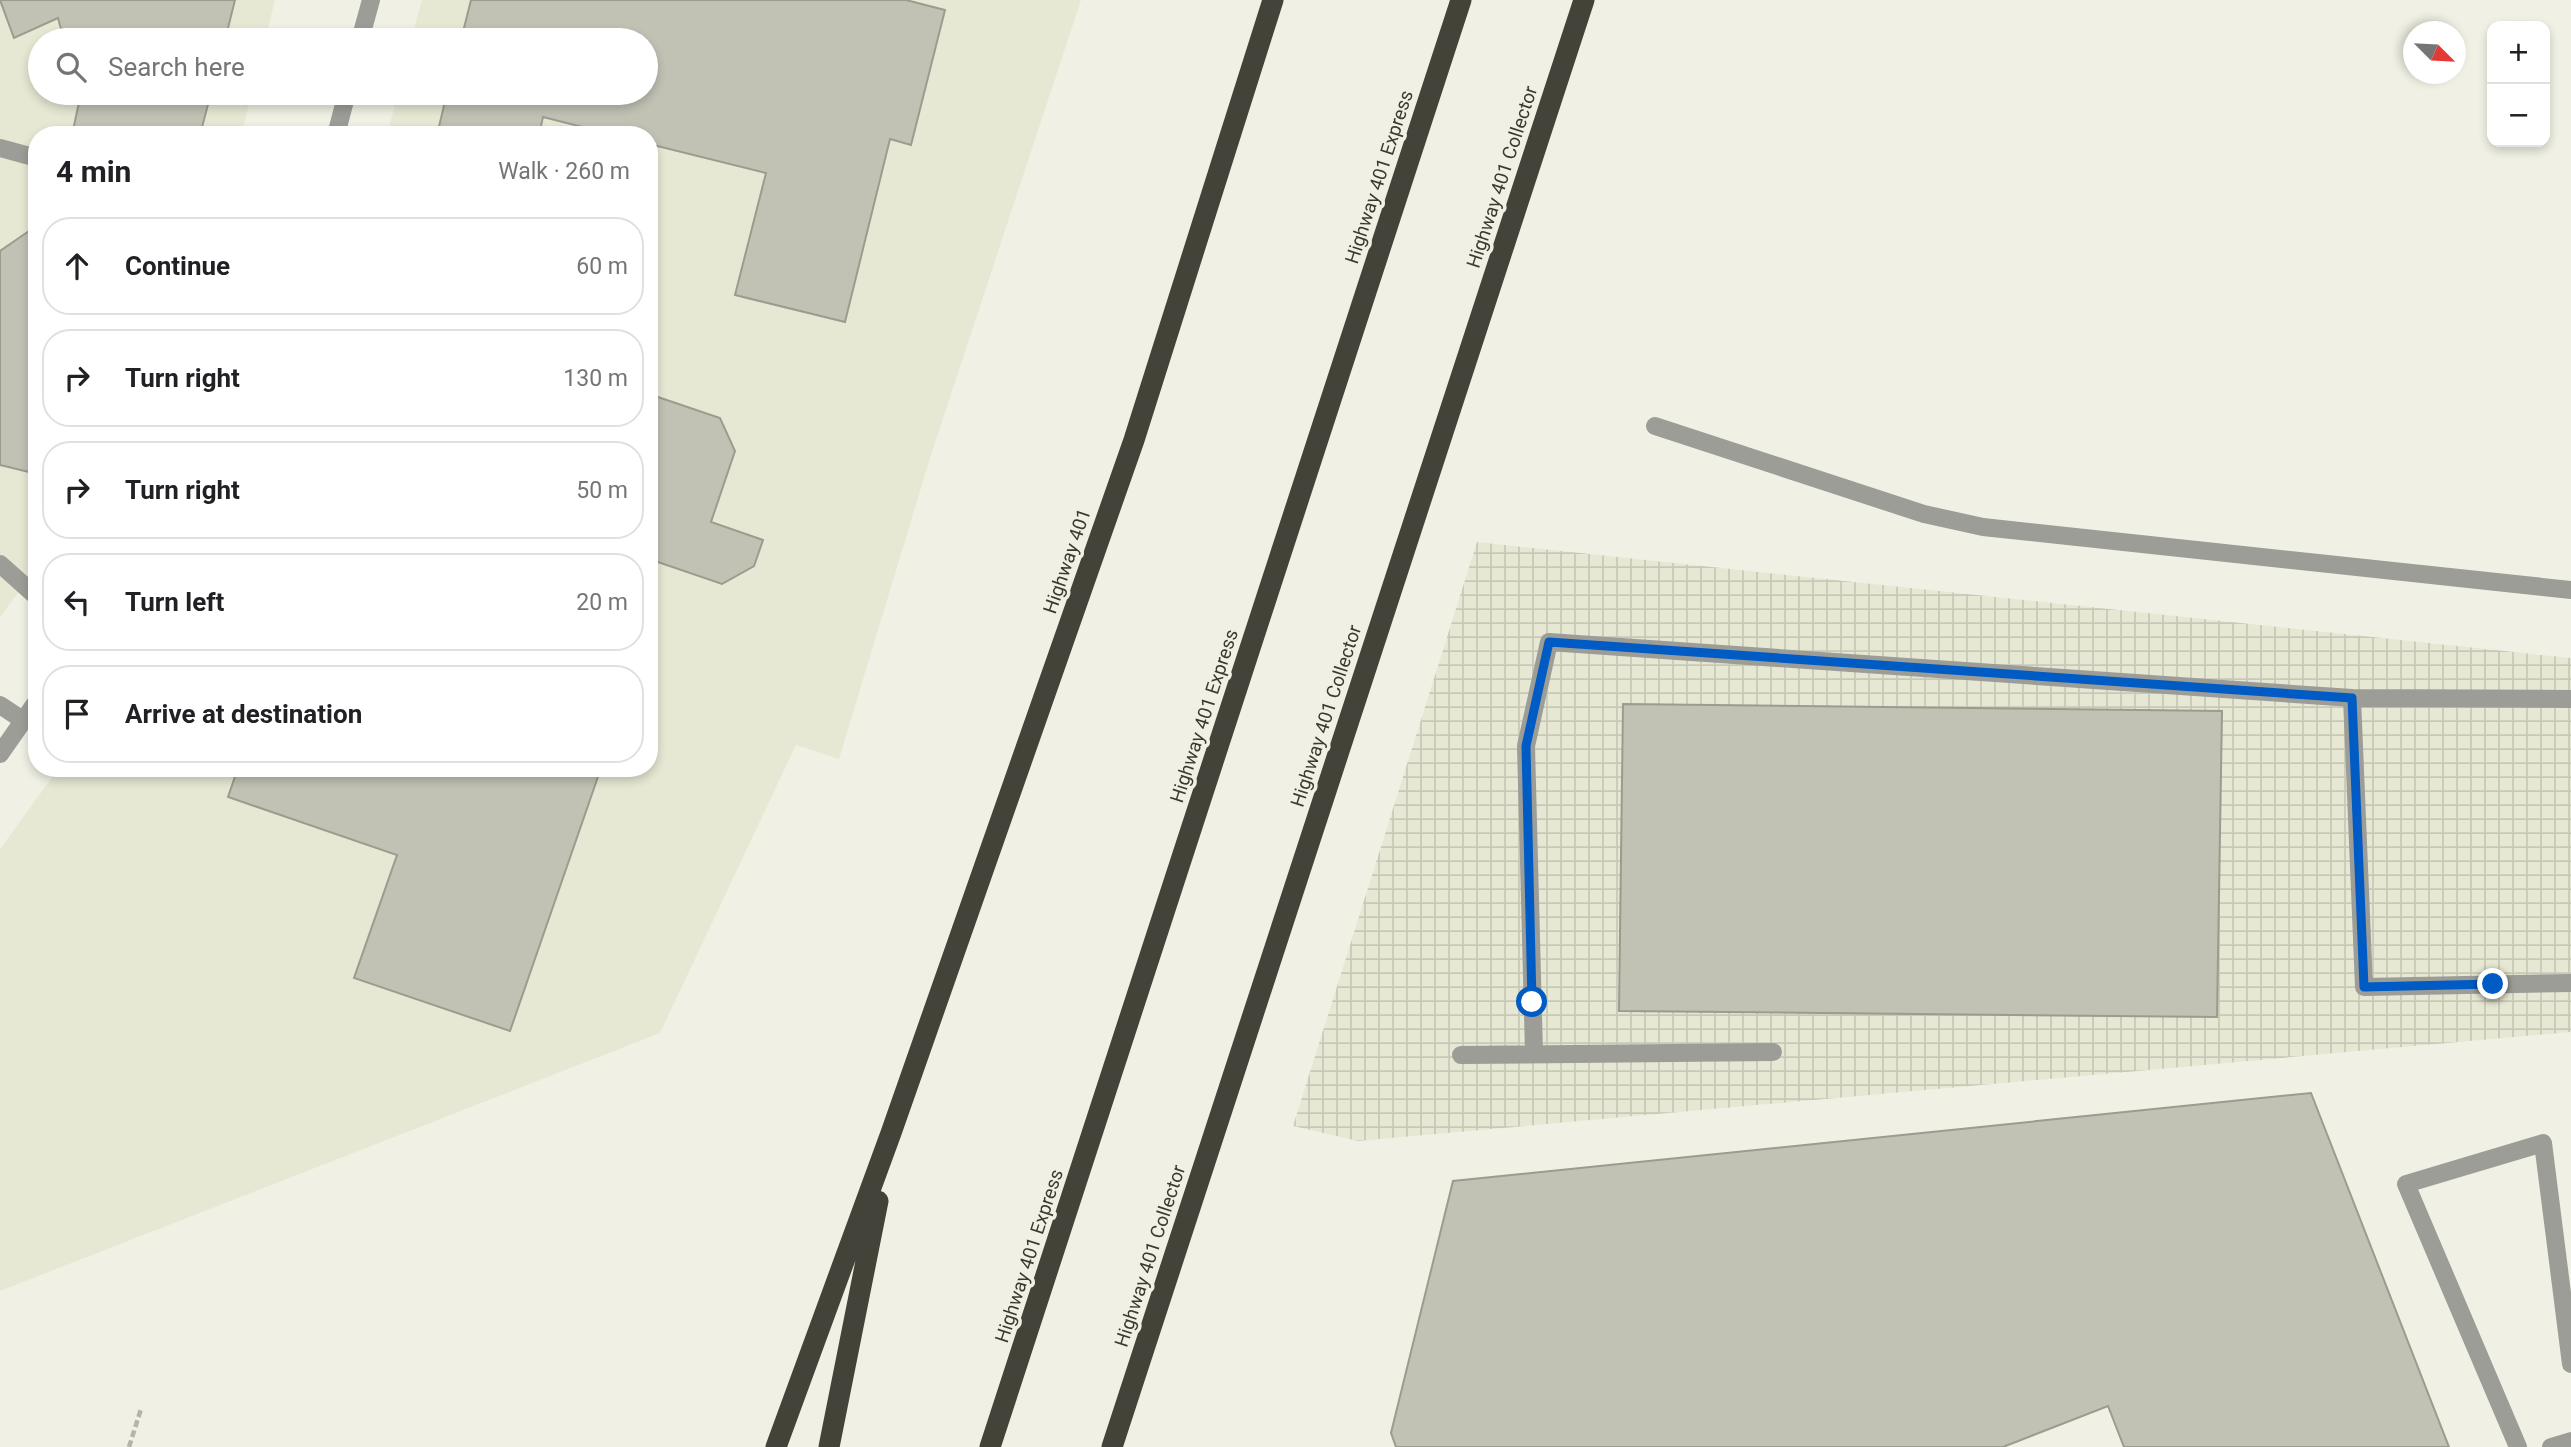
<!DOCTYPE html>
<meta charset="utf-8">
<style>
:root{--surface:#fff;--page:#f2f2f2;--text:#202124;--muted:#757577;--line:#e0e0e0}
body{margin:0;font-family:Roboto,sans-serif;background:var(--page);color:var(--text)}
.controls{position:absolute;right:21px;top:21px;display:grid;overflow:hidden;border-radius:14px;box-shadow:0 4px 10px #0003}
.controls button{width:63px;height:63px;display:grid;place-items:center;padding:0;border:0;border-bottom:2px solid var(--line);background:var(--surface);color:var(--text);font:35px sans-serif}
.compass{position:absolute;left:2403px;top:21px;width:63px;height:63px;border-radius:50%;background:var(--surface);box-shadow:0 4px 10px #0003;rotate:114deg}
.stop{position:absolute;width:21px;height:21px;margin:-16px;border:5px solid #015bc4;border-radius:50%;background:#fff}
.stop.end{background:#015bc4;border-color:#fff;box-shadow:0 2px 7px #0008}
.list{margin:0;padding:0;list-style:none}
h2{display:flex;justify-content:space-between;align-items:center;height:91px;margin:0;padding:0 28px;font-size:30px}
h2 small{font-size:23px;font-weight:400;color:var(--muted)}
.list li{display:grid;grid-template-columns:46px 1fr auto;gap:21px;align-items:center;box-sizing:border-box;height:98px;margin:0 14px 14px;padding:0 14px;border:2px solid var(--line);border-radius:28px}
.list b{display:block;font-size:26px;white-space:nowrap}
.list em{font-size:23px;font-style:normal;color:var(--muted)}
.icon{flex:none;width:38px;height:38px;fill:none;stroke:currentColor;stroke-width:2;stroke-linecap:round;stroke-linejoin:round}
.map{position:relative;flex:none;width:2571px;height:1447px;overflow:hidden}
.search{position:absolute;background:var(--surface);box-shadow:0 4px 10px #0003;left:28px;top:28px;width:630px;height:77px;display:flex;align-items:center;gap:18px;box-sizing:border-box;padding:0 24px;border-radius:38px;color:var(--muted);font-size:26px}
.panel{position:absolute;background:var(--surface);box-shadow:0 4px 10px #0003;left:28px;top:126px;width:630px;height:651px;border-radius:28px}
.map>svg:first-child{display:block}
</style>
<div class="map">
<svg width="2571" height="1447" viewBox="0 0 2571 1447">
<defs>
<pattern id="industrial-grid" width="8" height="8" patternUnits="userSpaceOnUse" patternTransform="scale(1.75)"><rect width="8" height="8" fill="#e7e8d3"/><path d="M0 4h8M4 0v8" fill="none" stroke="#c7c8b6"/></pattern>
</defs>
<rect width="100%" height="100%" fill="#f0f1e4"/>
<!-- built -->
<path fill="#e7e8d3" d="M0,0H275L265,40H40V93H252L241,135H37V568L0,617Z
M422,0H1081L931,455L839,759L796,745L660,1033L0,1291V849L59,768H649V135H387L398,93H646V40H411Z"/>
<!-- industrial -->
<path fill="url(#industrial-grid)" d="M1477,542L2571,658V1032L1358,1141L1293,1126Z"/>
<!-- building -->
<path fill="#c1c1b4" stroke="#9b9b8f" stroke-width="2" d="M0,0H235L225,40H117L115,37L104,40H64L58,18L14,38Z
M471,0H906L945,10L911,145L890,139L845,322L735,295L766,173L649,144V135H614L543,117L539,135H437L447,93H646V40H461Z
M81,93H211L200,135H72Z
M29,231L37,241V474L0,465V251Z
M649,394L720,418L735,451L711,522L763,540L754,566L722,584L649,559Z
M1623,704L2222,711L2217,1017L1619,1011Z
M238,768H601L510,1031L354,978L397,855L228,797Z
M2311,1093L2449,1447H2124L2108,1406L2003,1447H1396L1391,1433L1453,1181Z"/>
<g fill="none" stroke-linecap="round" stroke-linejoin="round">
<!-- path -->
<path stroke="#b4b5aa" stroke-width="4.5" stroke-dasharray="7 3.5" stroke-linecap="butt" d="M129,1447L141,1409"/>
<!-- minor -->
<path stroke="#9d9d98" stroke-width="18" d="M360,40L371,0
M336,135L347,93
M0,148L37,158
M1655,426L1924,514L1983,527L2571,590
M0,564L37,597
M2571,699L2352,698L2364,987L2571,983
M0,705L24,721
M0,754L37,701
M1534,1053L1526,746L1549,642L2352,698
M1461,1055L1773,1052
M2518,1447L2406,1184L2543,1143L2571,1364
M2551,1447L2571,1441"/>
<!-- highway -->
<path stroke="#434339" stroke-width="21" d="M776,1447L891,1133L1134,440L1273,0
M829,1447L878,1201
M990,1447L1461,0
M1112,1447L1584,0"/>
</g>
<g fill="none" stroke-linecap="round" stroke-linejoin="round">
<!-- route -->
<path stroke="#015bc4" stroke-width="9" d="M1532,1002L1526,746L1549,642L2352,698L2364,987L2493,984"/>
</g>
<g text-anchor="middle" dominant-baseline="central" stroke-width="7" stroke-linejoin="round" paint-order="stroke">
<!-- street labels -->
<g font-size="19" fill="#3a3a35" stroke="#f0f1e4">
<text transform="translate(1379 177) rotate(-72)">Highway 401 Express</text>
<text transform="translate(1502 177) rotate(-72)">Highway 401 Collector</text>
<text transform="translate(1067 561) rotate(-71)">Highway 401</text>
<text transform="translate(1204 716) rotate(-72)">Highway 401 Express</text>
<text transform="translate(1326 716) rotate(-72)">Highway 401 Collector</text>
<text transform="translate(1029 1256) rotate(-72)">Highway 401 Express</text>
<text transform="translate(1150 1256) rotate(-72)">Highway 401 Collector</text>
</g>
</g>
</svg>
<div class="controls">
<button>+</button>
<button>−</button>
</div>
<svg class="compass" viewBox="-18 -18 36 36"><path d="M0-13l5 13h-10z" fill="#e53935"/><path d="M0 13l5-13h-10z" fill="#757577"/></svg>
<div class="stop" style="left:1532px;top:1002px"></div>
<div class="stop end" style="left:2493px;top:984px"></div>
<div class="search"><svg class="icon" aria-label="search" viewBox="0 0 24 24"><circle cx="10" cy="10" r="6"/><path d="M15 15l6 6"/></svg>Search here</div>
<section class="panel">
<h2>4 min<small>Walk · 260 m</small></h2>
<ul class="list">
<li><svg class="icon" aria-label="ahead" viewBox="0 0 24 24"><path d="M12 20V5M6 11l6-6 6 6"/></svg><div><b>Continue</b></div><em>60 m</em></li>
<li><svg class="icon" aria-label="right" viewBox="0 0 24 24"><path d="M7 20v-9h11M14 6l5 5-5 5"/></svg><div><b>Turn right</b></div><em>130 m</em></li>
<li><svg class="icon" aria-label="right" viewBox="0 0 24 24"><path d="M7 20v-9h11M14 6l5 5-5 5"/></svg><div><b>Turn right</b></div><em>50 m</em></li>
<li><svg class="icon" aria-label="left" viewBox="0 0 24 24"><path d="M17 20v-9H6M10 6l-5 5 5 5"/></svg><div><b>Turn left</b></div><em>20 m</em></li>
<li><svg class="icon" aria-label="arrive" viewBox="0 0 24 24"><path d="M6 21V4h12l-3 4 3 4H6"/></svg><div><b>Arrive at destination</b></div></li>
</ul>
</section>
</div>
